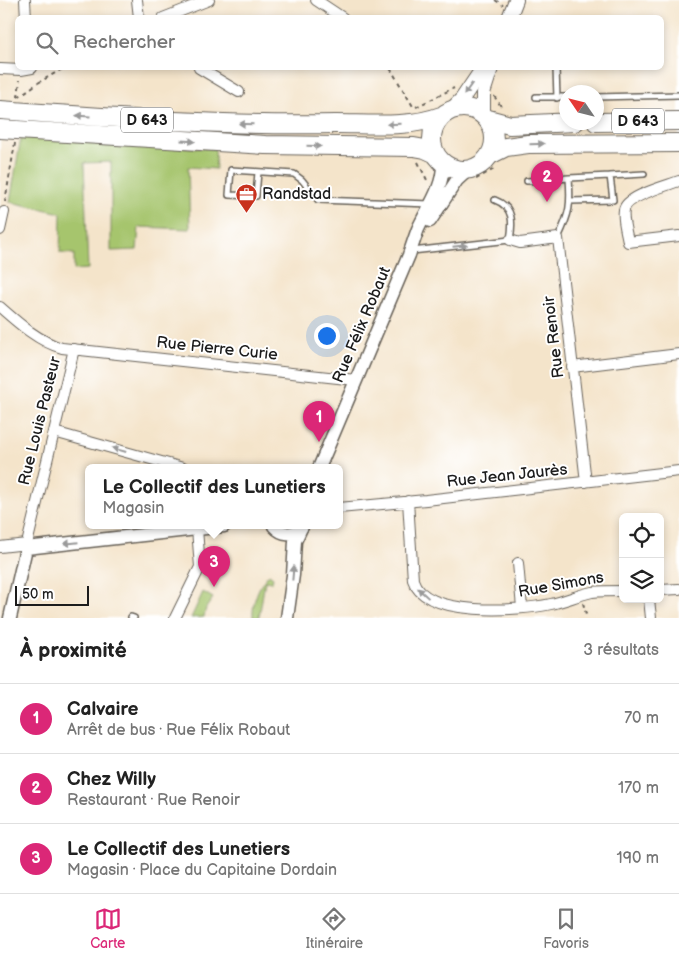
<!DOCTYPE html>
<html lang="fr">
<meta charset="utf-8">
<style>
:root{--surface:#fff;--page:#f6f6f6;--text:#222;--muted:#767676;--line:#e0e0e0;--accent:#db2777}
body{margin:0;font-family:"Balsamiq Sans",sans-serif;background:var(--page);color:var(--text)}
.controls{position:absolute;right:15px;bottom:15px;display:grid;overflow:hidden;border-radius:8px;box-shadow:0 2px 8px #0003}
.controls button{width:45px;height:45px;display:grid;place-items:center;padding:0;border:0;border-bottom:1px solid var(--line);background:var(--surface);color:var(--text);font:25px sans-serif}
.compass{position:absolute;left:559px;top:85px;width:45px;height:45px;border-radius:50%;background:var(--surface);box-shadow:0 2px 8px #0003;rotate:305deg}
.scale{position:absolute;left:15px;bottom:12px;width:74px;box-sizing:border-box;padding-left:5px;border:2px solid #1c1c1c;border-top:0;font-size:14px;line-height:18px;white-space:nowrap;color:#1c1c1c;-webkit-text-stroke:4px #fff;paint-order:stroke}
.you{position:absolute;left:326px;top:335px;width:18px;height:18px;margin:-12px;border:4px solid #fff;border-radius:50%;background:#1a73e8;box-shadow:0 0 0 8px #1a73e833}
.badge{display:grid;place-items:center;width:32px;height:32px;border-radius:50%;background:var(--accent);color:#fff;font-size:16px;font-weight:700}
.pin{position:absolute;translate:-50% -41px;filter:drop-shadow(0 1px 2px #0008)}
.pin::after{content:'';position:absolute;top:26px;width:18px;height:15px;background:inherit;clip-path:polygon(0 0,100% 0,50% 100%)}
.popup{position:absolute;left:85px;top:464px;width:258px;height:65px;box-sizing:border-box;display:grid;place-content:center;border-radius:8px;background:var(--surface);filter:drop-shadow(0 1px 4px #0005);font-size:16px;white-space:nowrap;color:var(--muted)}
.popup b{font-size:19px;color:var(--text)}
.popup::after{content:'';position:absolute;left:50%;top:100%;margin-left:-10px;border:10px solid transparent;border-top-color:var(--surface)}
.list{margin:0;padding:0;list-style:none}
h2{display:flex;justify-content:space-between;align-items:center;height:65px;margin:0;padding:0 20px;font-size:21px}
h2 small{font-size:16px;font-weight:400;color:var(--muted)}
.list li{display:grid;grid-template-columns:32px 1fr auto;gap:15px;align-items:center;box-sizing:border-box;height:70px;padding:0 20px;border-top:1px solid var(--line)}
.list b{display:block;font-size:19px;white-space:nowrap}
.list p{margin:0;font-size:16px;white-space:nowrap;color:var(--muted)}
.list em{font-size:16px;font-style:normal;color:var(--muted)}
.icon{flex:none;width:28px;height:28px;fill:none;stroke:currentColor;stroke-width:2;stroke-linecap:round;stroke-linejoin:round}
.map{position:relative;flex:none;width:679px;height:618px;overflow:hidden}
.search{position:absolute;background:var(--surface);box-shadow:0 2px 8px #0003;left:15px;right:15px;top:15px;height:55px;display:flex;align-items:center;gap:12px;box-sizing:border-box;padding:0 18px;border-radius:8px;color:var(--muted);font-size:19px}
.sheet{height:275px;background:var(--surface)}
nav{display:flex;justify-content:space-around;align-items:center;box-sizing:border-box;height:70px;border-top:1px solid var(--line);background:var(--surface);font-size:14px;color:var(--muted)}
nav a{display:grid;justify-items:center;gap:2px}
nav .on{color:var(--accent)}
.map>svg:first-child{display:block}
</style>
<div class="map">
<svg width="679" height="618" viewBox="0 0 679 618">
<rect width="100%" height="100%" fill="#fff"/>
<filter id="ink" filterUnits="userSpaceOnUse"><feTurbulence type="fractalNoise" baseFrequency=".02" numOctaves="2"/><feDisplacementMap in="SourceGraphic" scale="10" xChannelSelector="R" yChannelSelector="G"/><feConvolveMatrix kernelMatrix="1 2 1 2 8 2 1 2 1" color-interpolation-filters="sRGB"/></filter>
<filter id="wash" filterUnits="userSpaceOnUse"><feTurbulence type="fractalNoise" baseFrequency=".0096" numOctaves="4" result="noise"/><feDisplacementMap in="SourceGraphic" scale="20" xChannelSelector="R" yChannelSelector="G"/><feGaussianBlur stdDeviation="1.12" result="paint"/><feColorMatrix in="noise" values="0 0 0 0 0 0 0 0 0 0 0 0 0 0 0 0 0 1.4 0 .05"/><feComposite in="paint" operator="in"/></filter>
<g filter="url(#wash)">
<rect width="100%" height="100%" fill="#f4e4ca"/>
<!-- green -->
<path fill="#a6c56d" stroke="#617044" d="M21,137L215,149L216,169L188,167L190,229L139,227L137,250L111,251V162L84,163L88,269L74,270V254L60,253L61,213L10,202Z
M269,574L273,577L272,582L265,581L259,618H253C252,602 258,586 269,574Z
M203,592L213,598L206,608L204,617L191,618Z"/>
</g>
<g filter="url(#ink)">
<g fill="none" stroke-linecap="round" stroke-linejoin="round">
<defs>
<path id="service" d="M556,68L557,98
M536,97H566
M596,97L679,95
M258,172L256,196L229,195L231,170L294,174L302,180L318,200L430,204
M610,176L644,174
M569,178L610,176L613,200L570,201
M527,181L569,178C571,205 570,213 558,238
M412,251L510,240C513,223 514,207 495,200
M131,617L134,618"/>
<path id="minor" d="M25,0L26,18
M137,0L139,18
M316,0L343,18
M163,18L209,0
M199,68L239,92
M0,69L21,70L32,68
M679,181C666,186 626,196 624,210C622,220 627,233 628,242L679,236
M0,230L4,212
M510,240L520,243L558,238L586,482
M0,307C17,322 39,342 62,348L356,380
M572,367L679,354
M54,432L183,468
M408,501L413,580C425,618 520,611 551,604C565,601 578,595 592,592C602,591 613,591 623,591
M339,508L426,500L679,471
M0,547L27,544
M26,548L74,349
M518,563L522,608
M660,590L679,589
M649,599L651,618
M175,618L200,567L197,529"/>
<path id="tertiary" d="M430,221L457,180L468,170
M319,468L409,255C412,246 415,237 418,229C428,207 444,187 443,162
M274,526C282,535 293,536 302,527
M10,618L26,548L224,526
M287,618L293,575L295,541L301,528"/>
<path id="secondary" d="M509,18L516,0
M452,109L462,99L483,68
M483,114V93L491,68"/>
<path id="trunk" d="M432 139a31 31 0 1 1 62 0a31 31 0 1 1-62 0Z
M0,110C112,118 224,126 336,124C371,124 409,128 441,116
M488,119L510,125L575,122
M596,122L679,121
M0,129L265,145L414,147L425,149L436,154
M490,155L506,147L528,144L679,143"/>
</defs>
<!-- service casing -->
<use href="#service" stroke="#686259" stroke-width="8"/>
<!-- minor casing -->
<use href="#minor" stroke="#686259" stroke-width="12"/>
<!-- tertiary casing -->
<use href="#tertiary" stroke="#686259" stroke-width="15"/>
<!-- secondary casing -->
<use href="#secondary" stroke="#686259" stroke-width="16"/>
<!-- trunk casing -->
<use href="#trunk" stroke="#686259" stroke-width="20"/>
<!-- path -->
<path stroke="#686259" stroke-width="2" stroke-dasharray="4 4" stroke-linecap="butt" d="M495,0L503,5
M390,68L414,108
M494,96L503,109
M18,97L38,83L64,68
M18,97L20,80
M416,107L454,88
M418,162L428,182
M476,179L496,168
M5,202L15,143
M583,603L587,618"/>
<!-- service -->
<use href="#service" stroke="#fff" stroke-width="5"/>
<!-- minor -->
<use href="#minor" stroke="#fff" stroke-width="10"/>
<!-- tertiary -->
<use href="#tertiary" stroke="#fff" stroke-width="12"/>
<!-- secondary -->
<use href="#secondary" stroke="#fff" stroke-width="14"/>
<!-- trunk -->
<use href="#trunk" stroke="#fff" stroke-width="18"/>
</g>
<!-- one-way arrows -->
<defs><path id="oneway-solid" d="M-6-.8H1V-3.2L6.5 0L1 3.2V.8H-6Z" transform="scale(1.25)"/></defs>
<g fill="#999">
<use href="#oneway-solid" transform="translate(468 89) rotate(125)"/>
<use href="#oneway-solid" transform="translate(83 116) rotate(-176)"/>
<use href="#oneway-solid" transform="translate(246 124) rotate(-178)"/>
<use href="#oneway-solid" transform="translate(394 124) rotate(179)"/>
<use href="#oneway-solid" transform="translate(188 141) rotate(3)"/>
<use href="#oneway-solid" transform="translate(537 144) rotate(-2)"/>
<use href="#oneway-solid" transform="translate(314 146) rotate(1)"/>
<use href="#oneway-solid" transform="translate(460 246) rotate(-6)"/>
<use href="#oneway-solid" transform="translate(119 450) rotate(-164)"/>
<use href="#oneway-solid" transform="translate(71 543) rotate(174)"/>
<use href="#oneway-solid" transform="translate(293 573) rotate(-85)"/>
<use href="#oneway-solid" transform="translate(423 593) rotate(-137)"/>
</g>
</g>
<!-- icons -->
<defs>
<symbol id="office-pin" viewBox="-11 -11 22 30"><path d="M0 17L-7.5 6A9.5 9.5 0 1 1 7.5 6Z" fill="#c8321e" stroke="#fff"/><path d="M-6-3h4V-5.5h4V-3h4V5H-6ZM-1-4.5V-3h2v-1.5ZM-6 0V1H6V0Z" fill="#fff"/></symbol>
</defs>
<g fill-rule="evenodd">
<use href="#office-pin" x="234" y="182" width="25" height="34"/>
</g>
<g text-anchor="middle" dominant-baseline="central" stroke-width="4" stroke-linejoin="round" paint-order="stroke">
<!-- shield labels -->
<g fill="#fff" stroke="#606060" stroke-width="1">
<rect x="121" y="107.5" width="52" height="25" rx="4"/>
<rect x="612" y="108.5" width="52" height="25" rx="4"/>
</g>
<g font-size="15" font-weight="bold" fill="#1c1c1c">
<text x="147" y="120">D 643</text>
<text x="638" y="121">D 643</text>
</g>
<!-- poi labels -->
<g font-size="16" fill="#1c1c1c" stroke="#fff" text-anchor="start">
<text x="262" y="194">Randstad</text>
</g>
<!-- street labels -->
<g font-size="16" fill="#1c1c1c" stroke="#fff">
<text transform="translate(362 325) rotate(-67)">Rue Félix Robaut</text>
<text transform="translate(554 337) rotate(-97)">Rue Renoir</text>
<text transform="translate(217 349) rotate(6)">Rue Pierre Curie</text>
<text transform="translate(40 421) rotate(-76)">Rue Louis Pasteur</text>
<text transform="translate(507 476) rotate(-6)">Rue Jean Jaurès</text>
<text transform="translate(561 585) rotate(-10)">Rue Simons</text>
</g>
</g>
</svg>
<div class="controls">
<button><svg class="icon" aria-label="locate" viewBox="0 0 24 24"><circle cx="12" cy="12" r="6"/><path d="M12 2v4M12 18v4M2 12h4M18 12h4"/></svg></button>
<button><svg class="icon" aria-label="layers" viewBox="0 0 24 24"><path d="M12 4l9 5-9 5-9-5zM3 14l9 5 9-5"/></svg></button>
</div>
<svg class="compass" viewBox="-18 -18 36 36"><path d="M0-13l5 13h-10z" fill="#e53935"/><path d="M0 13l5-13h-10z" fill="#767676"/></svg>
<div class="scale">50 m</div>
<div class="you"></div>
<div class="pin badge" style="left:319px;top:442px">1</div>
<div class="pin badge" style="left:547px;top:202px">2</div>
<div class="pin badge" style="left:214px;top:587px">3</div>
<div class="popup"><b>Le Collectif des Lunetiers</b>Magasin</div>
<div class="search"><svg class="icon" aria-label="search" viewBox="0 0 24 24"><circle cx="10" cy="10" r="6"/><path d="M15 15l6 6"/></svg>Rechercher</div>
</div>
<section class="sheet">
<h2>À proximité<small>3 résultats</small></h2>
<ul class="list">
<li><span class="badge">1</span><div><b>Calvaire</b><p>Arrêt de bus · Rue Félix Robaut</p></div><em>70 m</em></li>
<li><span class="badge">2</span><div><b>Chez Willy</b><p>Restaurant · Rue Renoir</p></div><em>170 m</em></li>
<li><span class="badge">3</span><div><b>Le Collectif des Lunetiers</b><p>Magasin · Place du Capitaine Dordain</p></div><em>190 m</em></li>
</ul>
</section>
<nav>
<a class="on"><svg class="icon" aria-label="map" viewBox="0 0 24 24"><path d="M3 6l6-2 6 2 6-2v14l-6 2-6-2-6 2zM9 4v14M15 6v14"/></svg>Carte</a>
<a><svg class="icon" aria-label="directions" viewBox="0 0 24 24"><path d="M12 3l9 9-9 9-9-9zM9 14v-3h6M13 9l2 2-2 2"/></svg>Itinéraire</a>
<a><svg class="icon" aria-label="saved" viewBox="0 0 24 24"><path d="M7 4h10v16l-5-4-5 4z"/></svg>Favoris</a>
</nav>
